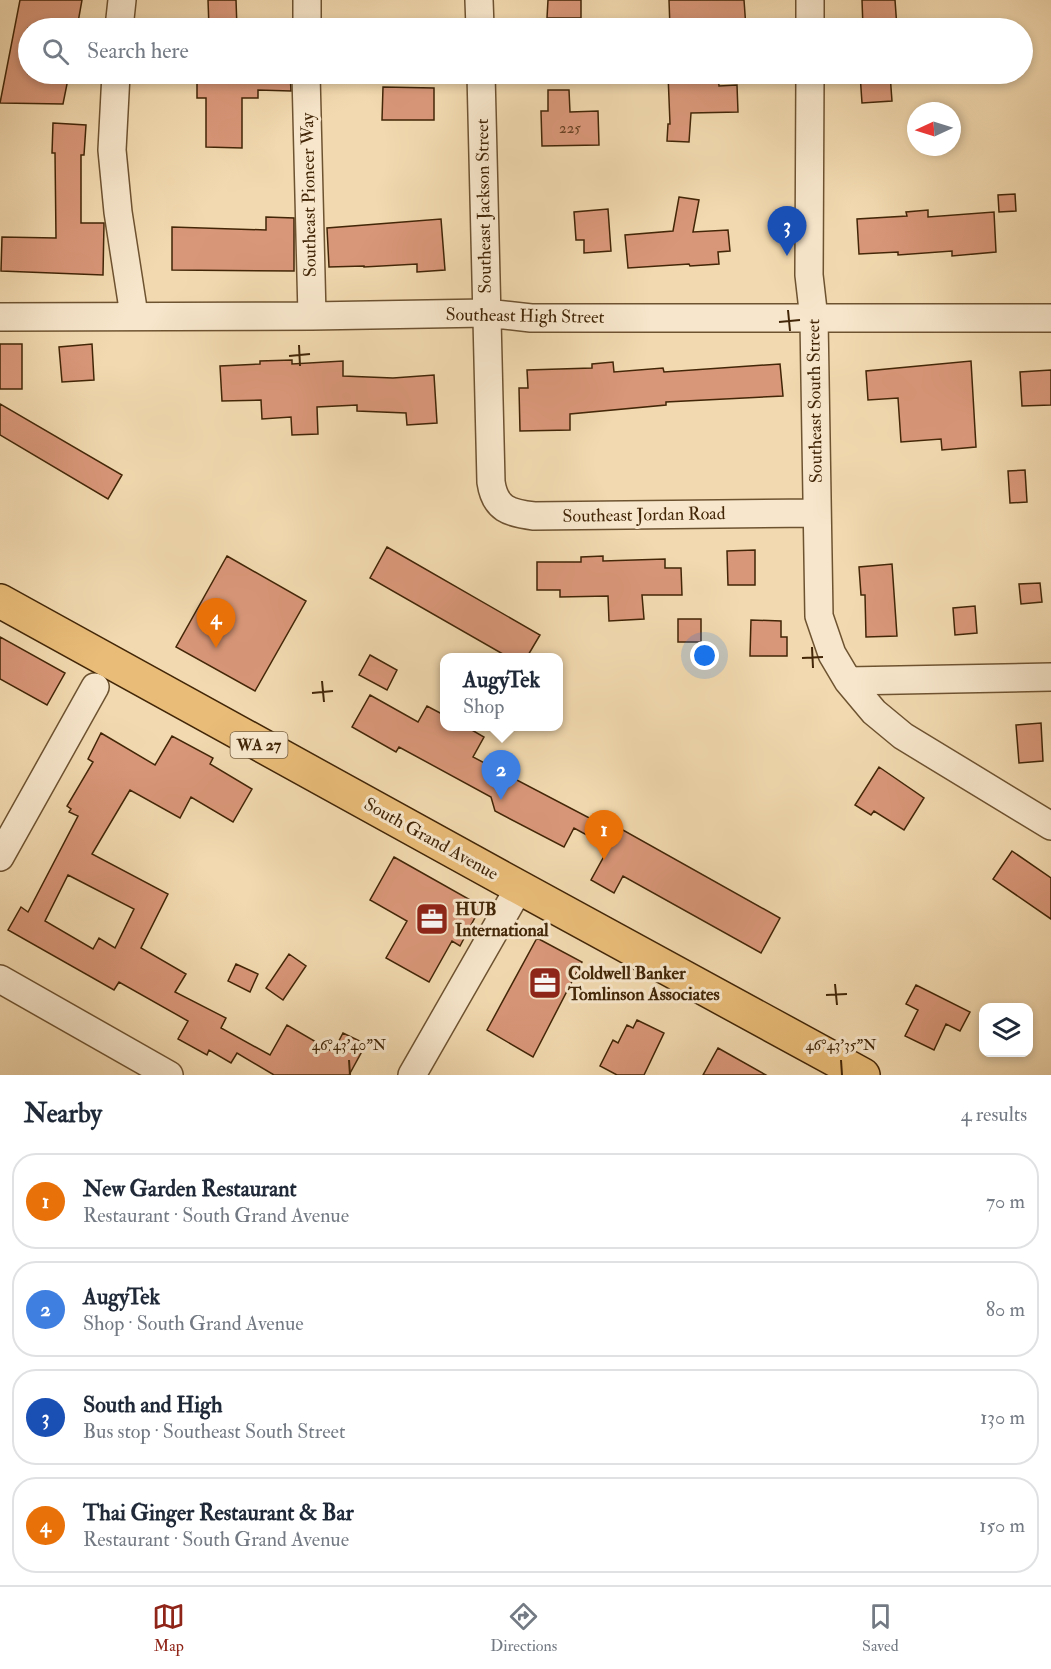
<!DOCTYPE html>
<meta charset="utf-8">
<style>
:root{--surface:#fff;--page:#f2f2f3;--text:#1f2937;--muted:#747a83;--line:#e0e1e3;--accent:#8f2418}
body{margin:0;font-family:"IM FELL Double Pica",serif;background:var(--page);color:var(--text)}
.controls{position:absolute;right:18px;bottom:18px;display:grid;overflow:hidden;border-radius:12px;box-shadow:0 3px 9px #0003}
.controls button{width:54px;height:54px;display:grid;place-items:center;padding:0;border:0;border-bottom:2px solid var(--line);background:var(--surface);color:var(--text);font:30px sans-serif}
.compass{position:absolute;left:907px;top:102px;width:54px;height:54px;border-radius:50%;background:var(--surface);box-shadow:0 3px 9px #0003;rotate:266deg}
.you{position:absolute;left:705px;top:656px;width:21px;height:21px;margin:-15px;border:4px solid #fff;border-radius:50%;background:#1a73e8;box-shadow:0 0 0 9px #1a73e833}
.badge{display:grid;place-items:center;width:39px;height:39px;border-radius:50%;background:var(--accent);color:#fff;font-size:20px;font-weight:700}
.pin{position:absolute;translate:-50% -50px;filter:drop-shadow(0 2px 3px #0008)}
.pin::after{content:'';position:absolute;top:32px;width:21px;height:18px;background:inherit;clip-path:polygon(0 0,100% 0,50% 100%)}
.popup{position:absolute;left:440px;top:653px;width:123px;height:78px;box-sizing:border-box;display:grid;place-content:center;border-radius:12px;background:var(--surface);filter:drop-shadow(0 2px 4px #0005);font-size:20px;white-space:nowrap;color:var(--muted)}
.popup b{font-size:22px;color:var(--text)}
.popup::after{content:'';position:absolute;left:50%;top:100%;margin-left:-12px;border:12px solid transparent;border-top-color:var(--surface)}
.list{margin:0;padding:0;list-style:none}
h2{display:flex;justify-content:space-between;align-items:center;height:78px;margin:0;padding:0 24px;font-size:26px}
h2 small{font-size:20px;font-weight:400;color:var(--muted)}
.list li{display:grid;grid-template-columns:39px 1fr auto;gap:18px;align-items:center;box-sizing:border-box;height:96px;margin:0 12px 12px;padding:0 12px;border:2px solid var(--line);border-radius:24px}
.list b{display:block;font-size:22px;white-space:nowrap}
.list p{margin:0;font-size:20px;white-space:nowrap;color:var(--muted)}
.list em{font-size:20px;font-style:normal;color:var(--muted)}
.icon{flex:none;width:33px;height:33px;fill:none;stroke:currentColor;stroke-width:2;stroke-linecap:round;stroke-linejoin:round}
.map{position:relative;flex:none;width:1051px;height:1075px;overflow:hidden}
.search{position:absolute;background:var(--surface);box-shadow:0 3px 9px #0003;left:18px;right:18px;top:18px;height:66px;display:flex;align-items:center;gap:15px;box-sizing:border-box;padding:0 21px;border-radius:33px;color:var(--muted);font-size:22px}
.sheet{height:510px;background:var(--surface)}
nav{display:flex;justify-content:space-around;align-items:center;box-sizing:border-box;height:84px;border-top:2px solid var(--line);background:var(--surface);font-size:16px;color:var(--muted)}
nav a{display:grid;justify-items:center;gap:3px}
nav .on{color:var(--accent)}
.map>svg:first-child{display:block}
</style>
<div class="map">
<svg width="1051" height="1075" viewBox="0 0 1051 1075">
<rect width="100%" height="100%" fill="#f2d9af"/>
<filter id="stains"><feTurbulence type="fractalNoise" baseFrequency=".00333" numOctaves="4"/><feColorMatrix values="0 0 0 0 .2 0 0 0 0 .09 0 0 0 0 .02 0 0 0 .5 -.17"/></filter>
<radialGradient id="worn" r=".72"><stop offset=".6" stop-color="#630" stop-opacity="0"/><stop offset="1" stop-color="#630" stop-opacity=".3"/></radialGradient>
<!-- building -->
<path fill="#d99779" stroke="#422607" stroke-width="1.5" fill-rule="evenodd" d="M20,0H82L77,28H28V74H69L63,104L0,103Z
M208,0H236L237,28H209Z
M548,0H581V18H547Z
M669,0H744L746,28H670Z
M862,0H895L897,28H863Z
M197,74H290L291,91L258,90V98H242V148L206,147V98H197Z
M668,74H718L719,86L737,85L738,112L691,113L689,142L667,141L668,124H670Z
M860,74H890L892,101L862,103Z
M383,87L434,88V120H382Z
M548,90H569L570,112L598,111L599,145L542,146L541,111H548Z
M53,123L86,125L84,155H81V223H104L103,275L1,271L2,237L56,238L55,153H52Z
M1015,194L1016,211L999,212L998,195Z
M679,197L699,200L693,232L728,230L730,251L718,252L719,264L690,266L689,264L628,268L625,235L673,231Z
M608,209L611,251L584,253V240H576L574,212Z
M928,210V217L994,212L996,252L952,256V251L898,255V252L859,254L857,219L907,216L906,212Z
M266,217L294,218V271L172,270V227L266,230Z
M441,219L445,270L417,272V264L364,267V266L329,267L327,228Z
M0,344H22V389H0Z
M92,344L94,380L62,382L59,347Z
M292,360V364L343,361V376L393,378L434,375L437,423L407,425L406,413L357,411V405L317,407L318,434L292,435L291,417L262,419L261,400L222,401L220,366L260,364V361Z
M971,361L976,447L942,450L941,439L901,442L898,398L868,400L866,371Z
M613,362L614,372L663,368L664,372L780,364L783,396L666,402V405L570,414V430L520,431L519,388H528L527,370L592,368V364Z
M1051,370V405L1022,406L1020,372Z
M0,404L122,475L108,499L0,435Z
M1025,470L1027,502L1010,503L1008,471Z
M387,547L540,635L527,657H508L370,578Z
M755,550V585H728L727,551Z
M227,556L306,601L255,691L176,647Z
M603,556V561L665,559V568H681L682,595H642L644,619L609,621L608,596L560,597V590H537V562H581V557Z
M892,564L897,636L866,637L865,595H861L859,567Z
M1040,583L1042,602L1021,604L1019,584Z
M975,606L977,633L955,635L953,608Z
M678,619H701V642H678Z
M751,620L781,621V637H787V656H750Z
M0,637L65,673L47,705L0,679Z
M370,655L397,670L387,690L359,675Z
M370,695L418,722L427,706L444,715V726H465L484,737L473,757L595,821L598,816L780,918L761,953L623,876L614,893L591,880L609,847L574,828L564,847L495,811L491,797L399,747L396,752L352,727Z
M1041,723L1043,761L1019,763L1016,725Z
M101,733L155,765L172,736L213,758L210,764L252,789L233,822L191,797L180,818L130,790L92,854L168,894L141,948L186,974L175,992L226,1018L221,1028L270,1055L287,1025L333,1052L343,1033L366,1044L349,1075H274L237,1053L231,1063L209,1050L207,1055L178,1039L188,1021L119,982L114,990L8,930L21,907L28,912L78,816L69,812L71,809L67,806L93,762L88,759ZM68,875L134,909L115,948L99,938L93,949L45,921Z
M879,767L924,798L904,830L874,811L871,815L855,805Z
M1012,851L1051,878V919L993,879Z
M394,857L481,906L460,946L452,941L429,982L386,958L407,921L370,900Z
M537,938L582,962L533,1057L487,1030Z
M289,954L306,966L283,1000L266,988Z
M236,964L258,974L250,992L228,981Z
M916,985L970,1012L960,1031L946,1024L934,1050L905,1036L918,1010L906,1004Z
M637,1020L664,1033L644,1075H617L600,1066L613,1040L618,1043L627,1025L633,1028Z
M718,1048L766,1075H703Z"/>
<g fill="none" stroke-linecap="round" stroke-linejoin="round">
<defs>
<path id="minor" d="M479,0L480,28
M119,28L122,0
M307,28V0
M810,28V0
M116,74L112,150L118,212L134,315
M306,74L312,316
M481,74L491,482C495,509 509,513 534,516L817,513
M810,74L809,275L814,319L819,616L832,654L848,681L874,712L903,736L1051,826
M0,317L312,316L486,313L531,318H1051
M848,681L1051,677
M0,857L95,687
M0,979L169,1075
M412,1075L519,888"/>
<path id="major" d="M0,601L502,878L863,1075"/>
</defs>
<!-- minor casing -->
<use href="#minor" stroke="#6e5331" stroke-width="30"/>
<!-- major casing -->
<use href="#major" stroke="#422607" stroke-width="36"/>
<!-- minor -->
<use href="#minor" stroke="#f7e6cb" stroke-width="27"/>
<!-- major -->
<use href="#major" stroke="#e9bc78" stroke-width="33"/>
</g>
<!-- ticks -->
<path fill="none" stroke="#422607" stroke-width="2" d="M788,310L790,331M779,322L800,320M299,345L300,366M289,356L310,354M812,647L813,668M802,658L823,657M322,681L324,702M312,693L333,691M835,984L837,1005M826,995L847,994M349,1060L350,1075M841,1060L842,1075"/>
<!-- icons -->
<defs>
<symbol id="office-square" viewBox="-11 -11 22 22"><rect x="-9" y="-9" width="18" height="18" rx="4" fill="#8f2418" stroke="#f7e6cb"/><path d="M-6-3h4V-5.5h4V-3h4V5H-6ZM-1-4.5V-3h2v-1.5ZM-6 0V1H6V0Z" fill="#fff"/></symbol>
</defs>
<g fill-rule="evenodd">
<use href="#office-square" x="413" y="900" width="38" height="38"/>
<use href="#office-square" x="526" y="964" width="38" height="38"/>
</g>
<g text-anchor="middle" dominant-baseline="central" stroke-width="6" stroke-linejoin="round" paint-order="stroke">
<!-- number labels -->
<g font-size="15" fill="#684224">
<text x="570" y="128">225</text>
</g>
<!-- shield labels -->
<rect fill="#f7e6cb" stroke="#786042" stroke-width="1.5" x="230.5" y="732" width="57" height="26" rx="4.5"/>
<g font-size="16" font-weight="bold" fill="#422607">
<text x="259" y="745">WA 27</text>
</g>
<!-- street labels -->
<g font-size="18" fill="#422607" stroke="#f7e6cb">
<text transform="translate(309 195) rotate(-91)">Southeast Pioneer Way</text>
<text transform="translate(484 206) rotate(-91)">Southeast Jackson Street</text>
<text transform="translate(525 316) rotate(1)">Southeast High Street</text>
<text transform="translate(815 401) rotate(-91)">Southeast South Street</text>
<text transform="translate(644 515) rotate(-1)">Southeast Jordan Road</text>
<text transform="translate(431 839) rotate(29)">South Grand Avenue</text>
</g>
<!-- poi labels -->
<g font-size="18" font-weight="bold" fill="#422607" stroke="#f7e6cb" text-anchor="start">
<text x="455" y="909">HUB<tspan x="455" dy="21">International</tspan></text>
<text x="568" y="973">Coldwell Banker<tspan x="568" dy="21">Tomlinson Associates</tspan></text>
</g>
</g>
<g font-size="15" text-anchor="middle" fill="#422607" stroke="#f7e6cb" stroke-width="6" stroke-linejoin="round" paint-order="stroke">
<text x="349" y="1050">46°43'40"N</text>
<text x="841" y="1050">46°43'35"N</text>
</g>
<rect width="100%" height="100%" filter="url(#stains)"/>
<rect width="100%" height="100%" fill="url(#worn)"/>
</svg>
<div class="controls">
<button><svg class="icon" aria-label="layers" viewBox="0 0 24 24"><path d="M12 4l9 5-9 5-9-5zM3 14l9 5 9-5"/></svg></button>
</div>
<svg class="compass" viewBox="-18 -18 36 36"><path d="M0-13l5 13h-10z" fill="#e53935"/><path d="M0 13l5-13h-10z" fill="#747a83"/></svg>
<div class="you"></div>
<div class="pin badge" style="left:604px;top:860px;background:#e8710a">1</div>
<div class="pin badge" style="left:501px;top:800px;background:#3f7fe0">2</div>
<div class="popup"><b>AugyTek</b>Shop</div>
<div class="pin badge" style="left:787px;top:256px;background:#1a4fb4">3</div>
<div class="pin badge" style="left:216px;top:648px;background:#e8710a">4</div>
<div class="search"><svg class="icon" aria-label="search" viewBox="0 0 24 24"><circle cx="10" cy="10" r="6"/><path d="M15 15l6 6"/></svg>Search here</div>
</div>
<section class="sheet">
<h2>Nearby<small>4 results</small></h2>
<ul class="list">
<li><span class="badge" style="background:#e8710a">1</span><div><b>New Garden Restaurant</b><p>Restaurant · South Grand Avenue</p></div><em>70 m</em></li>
<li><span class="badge" style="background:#3f7fe0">2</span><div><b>AugyTek</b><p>Shop · South Grand Avenue</p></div><em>80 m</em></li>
<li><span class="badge" style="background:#1a4fb4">3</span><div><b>South and High</b><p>Bus stop · Southeast South Street</p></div><em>130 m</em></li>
<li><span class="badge" style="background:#e8710a">4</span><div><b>Thai Ginger Restaurant &amp; Bar</b><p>Restaurant · South Grand Avenue</p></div><em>150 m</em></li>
</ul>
</section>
<nav>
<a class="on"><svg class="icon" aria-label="map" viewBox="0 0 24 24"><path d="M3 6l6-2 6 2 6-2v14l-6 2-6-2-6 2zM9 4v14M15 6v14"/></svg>Map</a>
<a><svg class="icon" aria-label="directions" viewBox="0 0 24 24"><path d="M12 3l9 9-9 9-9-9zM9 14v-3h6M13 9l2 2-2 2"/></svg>Directions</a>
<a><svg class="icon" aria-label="saved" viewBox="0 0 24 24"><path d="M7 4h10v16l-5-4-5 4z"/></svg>Saved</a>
</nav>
